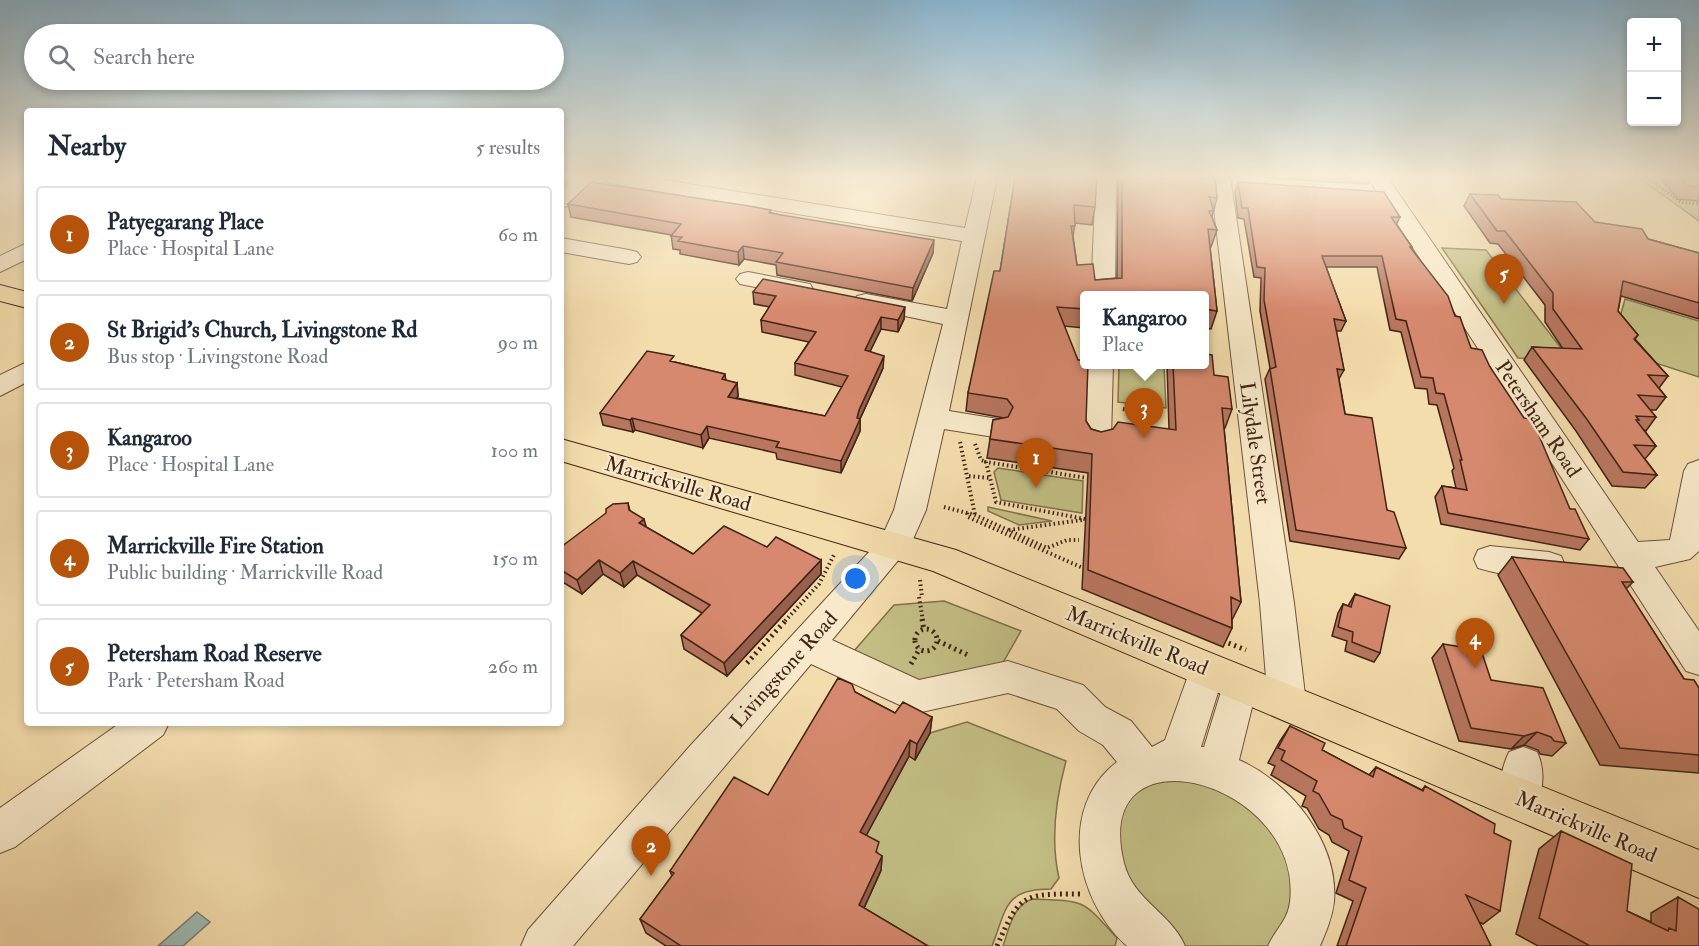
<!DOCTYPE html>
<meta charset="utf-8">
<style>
:root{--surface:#fff;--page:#f2f2f3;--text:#1f2937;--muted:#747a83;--line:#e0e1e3;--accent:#b45309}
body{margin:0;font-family:"IM FELL Double Pica",serif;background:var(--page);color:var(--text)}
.controls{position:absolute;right:18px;top:18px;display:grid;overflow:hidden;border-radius:6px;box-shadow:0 3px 9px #0003}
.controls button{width:54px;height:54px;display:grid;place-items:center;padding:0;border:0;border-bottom:2px solid var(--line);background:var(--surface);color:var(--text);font:30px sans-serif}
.you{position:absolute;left:856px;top:579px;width:21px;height:21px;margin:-15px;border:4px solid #fff;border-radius:50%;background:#1a73e8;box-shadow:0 0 0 9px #1a73e833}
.badge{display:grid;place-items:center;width:39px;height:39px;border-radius:50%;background:var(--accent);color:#fff;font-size:20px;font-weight:700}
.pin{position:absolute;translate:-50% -50px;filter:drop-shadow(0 2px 3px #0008)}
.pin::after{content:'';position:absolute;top:32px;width:21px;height:18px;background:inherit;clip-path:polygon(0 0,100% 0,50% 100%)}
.popup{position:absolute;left:1080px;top:291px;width:129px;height:78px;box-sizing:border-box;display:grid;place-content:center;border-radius:6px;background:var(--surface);filter:drop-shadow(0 2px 4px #0005);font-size:20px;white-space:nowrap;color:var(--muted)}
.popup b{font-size:22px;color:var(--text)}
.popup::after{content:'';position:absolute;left:50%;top:100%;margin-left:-12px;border:12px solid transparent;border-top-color:var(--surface)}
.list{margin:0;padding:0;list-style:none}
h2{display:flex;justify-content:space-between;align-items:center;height:78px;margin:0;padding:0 24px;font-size:26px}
h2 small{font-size:20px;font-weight:400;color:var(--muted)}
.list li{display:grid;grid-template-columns:39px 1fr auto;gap:18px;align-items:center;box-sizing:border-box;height:96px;margin:0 12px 12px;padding:0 12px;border:2px solid var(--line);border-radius:6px}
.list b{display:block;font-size:22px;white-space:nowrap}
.list p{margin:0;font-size:20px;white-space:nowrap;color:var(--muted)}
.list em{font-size:20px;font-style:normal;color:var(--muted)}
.icon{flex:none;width:33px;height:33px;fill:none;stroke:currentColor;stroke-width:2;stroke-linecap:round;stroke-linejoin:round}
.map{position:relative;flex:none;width:1699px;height:946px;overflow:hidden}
.search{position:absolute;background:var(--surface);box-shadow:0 3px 9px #0003;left:24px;top:24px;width:540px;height:66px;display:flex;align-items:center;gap:15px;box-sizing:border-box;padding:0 21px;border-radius:33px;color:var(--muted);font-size:22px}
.panel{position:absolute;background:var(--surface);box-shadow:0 3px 9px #0003;left:24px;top:108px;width:540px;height:618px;border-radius:6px}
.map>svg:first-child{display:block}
</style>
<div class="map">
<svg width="1699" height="946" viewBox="0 0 1699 946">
<rect width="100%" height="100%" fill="#f4ddad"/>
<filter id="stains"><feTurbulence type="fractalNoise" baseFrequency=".00333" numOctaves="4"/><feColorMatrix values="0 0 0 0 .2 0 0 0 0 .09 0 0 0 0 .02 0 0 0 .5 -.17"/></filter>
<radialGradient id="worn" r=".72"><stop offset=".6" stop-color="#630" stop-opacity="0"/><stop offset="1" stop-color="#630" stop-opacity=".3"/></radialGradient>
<!-- green -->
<path fill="#c3bf85" stroke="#82714d" stroke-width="1.5" d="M1639,178H1699V221Z
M1442,248L1486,250L1570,360L1518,358Z
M1625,299L1699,321V377L1637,357L1620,317Z
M1119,365H1164L1166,408L1118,402Z
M998,468L1083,481L1082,513L1001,500L994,472Z
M988,507L1052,521L1019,525L988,511Z
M944,601L1021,631L1001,666L921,682L853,652L894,605Z
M967,722L1066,761C1056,798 1050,839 1059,878L1051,889C1004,889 1007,908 992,946H904L859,919L881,871L860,847L909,756L915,760L930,733Z
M1200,773L1281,833L1298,896L1269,946H1175L1122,899L1108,812L1122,791Z
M1033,899C1087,901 1082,900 1117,938L1115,946H1003C1009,929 1013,904 1033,899Z"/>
<!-- water -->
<path fill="#9ebab2" stroke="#787e73" stroke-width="1.5" d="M197,912L210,922L183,946H158Z"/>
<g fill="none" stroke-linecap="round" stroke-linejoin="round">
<defs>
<path id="minor" d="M574,178H596L569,206L561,207V190Z
M605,178H652L965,228L977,178H997L949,411L1004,420L1008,427L1004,434L994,437L944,429L926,510L910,546L832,640L919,680L1008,661L1070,681L1083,685L1105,707L1131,721L1152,747L1165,740L1194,659L1207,654L1220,659L1225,670L1201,747H1204L1227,672L1240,667L1253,672L1258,683L1239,760C1291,783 1339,843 1334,902C1332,918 1326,932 1320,946H1268C1275,930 1288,920 1290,902C1304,781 1089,722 1124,863C1133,900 1171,913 1185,946H1127C1076,901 1057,808 1117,762L1103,745L1079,731L1057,709L1008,693L917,713L811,664L573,946H521L528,930L690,746L881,539L894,510L943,324L857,306L854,301L857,296L866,294L947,309L962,241L615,184L608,182Z
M1096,178H1116L1115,296H1091Z
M1217,178L1228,179L1231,183L1294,603L1306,703L1300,715L1287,720L1274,715L1268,703L1260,603L1211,183Z
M1368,178H1388L1638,542L1670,540L1684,471L1688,464L1699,460V551L1690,559L1655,567L1699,631V675L1686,671Z
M561,238L629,250L637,252L641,257L637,262L629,264L561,252Z
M27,243V259L0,272V256Z
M748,272L810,284L813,289L810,294L801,296L740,284L736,279L740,274Z
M27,362V382L0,396V375Z
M1087,364H1113L1111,439L1107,446L1097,449L1087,446L1083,439Z
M1490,546L1549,552L1561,556L1565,565L1561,574C1538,582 1502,575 1478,568L1474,559L1478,550Z
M120,723H169L163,735L15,847L0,853V808Z
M1523,747L1537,752C1546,771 1543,793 1534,813L1520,818L1506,813C1497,793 1500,771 1509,752Z"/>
<path id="major" d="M0,285L27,292V308L0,301Z
M561,439L956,550L1699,850V898L933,571L561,461Z"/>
</defs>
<!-- minor casing -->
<use href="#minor" stroke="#6d523b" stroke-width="2"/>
<!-- major casing -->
<use href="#major" stroke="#402315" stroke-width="2"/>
<!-- path-far2 -->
<path stroke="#402315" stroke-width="3" stroke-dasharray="1.5 2" stroke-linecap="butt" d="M1648,178L1681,202L1699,204"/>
<!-- path-far1 -->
<path stroke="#402315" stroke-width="4" stroke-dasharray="1.5 3" stroke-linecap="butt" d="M1123,409L1163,415
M960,442L975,515
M975,444L981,460L986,462
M969,476L990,478
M944,507L975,515L1047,548L1067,540H1079
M967,513L968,517L1083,568
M1085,519L996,502L986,462L1087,478
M1009,530L1082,520
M920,580L922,597
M919,597L923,621
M785,621L819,584L835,553"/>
<!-- path -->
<path stroke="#402315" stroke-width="5" stroke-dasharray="2 4" stroke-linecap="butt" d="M922,619L924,630
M915 640a11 11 0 1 1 22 0a11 11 0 1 1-22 0Z
M938,641L970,656
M1223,641L1246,650
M747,663L787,619
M911,664L920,648
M997,946C1020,893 1023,894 1080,894"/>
<!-- minor -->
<use href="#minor" fill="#f8e9ca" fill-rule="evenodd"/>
<!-- major -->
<use href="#major" fill="#f4ddad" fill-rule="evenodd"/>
</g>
<!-- wall -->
<path fill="#b8765f" stroke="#402315" stroke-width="1.5" d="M1015,178L1095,207L1092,225L1075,223L1073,236L1077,265L1095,280L1117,278L1118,178H1215L1217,198L1212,217L1217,230L1211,247H1210L1217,311L1211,329L1204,328V296H1084V328L1064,326L1086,421L1091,429L1101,432L1169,429L1167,364H1204L1214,375L1232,409L1225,428H1224L1241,602L1232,620V628L1223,647L1082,589L1088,473L987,458L993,420L1004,418L966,411L968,393L1000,271Z
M1266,178H1371L1368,184Z
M1660,178H1699V201L1678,199Z
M1238,182L1400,217L1396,225L1412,247V249L1455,316L1471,348L1490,367L1570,509L1589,539L1580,550L1441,524L1435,497L1442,486L1456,488L1452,471L1454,468L1437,405L1429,404L1427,389L1415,388L1401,332L1390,330L1377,267H1326L1346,321L1341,331H1336L1344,370L1339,379L1345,414L1387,510L1406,548L1399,559L1290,541L1265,379L1270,368L1260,311L1261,278L1254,277L1244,219L1238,218L1235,192Z
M1470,194L1501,199L1595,222L1648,239L1699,253V319L1621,296L1618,311L1638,335L1635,339L1668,376L1659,388L1666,397L1656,410H1650L1656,417L1646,431L1644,430L1656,446L1645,459L1657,475L1645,488L1612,486L1576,431L1524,360L1532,347L1563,349L1545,322V305L1498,244L1490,243L1464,206Z
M568,204L772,213L933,253L912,301L777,275L776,265L744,259L739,265L680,254V250L673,249L671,235L571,217Z
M753,292L904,319L898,332L881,329L870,351L883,368L860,419V431L841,473L777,459L776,453L709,438L703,448L635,430L633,432L603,425L600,413L675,362L725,374L726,381L737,383L738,396L737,398L825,416L842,387L795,375V363L809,342L762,332L761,320L770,307L754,304Z
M628,503L630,511L646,527L693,554L767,547L821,560V574L727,676L684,649L681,635L702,613L637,575L624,587L603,574L582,594L561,581V547Z
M1512,557L1633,582L1626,589L1684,679L1699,688V773L1600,765L1498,575Z
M1355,594L1380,653L1374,662L1345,651L1347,641L1332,636L1338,613L1343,604L1348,606Z
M1443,644L1491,680L1566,743L1552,756L1540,754L1538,750L1524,745L1511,749L1459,741L1432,658Z
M855,692L895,713L932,717L930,733L915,760L909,756L866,835L878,854L882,856L881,870L864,908L928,946H666L646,933L640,919L672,876L670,871L768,795Z
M1290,726L1322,750L1369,775L1376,767L1422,790L1425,786L1494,833L1500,911L1483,924L1479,922L1491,946H1337L1353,901L1336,893L1349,851L1332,842L1329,835L1319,829L1307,808L1302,806L1306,796L1271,775L1275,766L1268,763L1280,741Z
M1561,831L1627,911L1651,922V913L1678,897L1699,946H1538L1516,934L1539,849Z"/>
<!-- shaded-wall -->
<path fill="#96604d" stroke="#402315" stroke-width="1.5" d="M934,240L933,253L912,301L913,288Z
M743,246L744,259L739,265L738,252Z
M905,307L904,319L898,332V320Z
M881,317V329L865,362V350Z
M884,356L883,368L860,419V431L841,473V461L859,410Z
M737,383L738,396L729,409L728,397Z
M632,418L635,430L633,432L630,420Z
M707,426L709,438L703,448L701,435Z
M644,519L648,533L639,523Z
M599,560L603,574L582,594L577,580Z
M821,560V574L727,676L724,663Z
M633,561L637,575L624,587L620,573Z
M932,717L930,733L915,760L917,744Z
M1537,732L1524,745L1511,749L1524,736Z
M910,740L909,756L860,847V832Z
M882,856L881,870L859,919V905Z"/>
<!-- building -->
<path fill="#d6896e" stroke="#402315" stroke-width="1.5" d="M1015,178H1097L1095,207L1074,205L1075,226H1071L1077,265L1093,264L1095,280L1122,278V178H1215L1217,198L1209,197L1214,211H1209L1217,230L1208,229L1217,311L1204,309V296H1084V309L1057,307L1078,360H1084V364H1088L1086,421L1091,429L1101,432L1113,429L1118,422L1176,430L1173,364H1204V354L1212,355L1214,375L1228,377L1232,409L1222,408L1241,602L1231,597L1232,628L1088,570L1092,454L990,439L993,420L1008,417L1013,407L1007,399L968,393L994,271H1000Z
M1680,178H1699V187L1687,186Z
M591,182L749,206L771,210L769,213L934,240L913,288L776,262L783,253L743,246L738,252L678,241L682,237L671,236L681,224L568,204Z
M1238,182L1384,192L1400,217H1391L1412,247H1410L1448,296L1455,316L1460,317L1471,348L1482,350L1490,367L1524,418L1532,419L1570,509H1575L1589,539L1448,513L1442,486L1467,490L1460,460H1462L1444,394L1436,393L1433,378L1421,377L1406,321L1396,319L1382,256H1322L1346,321L1334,319L1344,370L1337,369L1345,414L1372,418L1387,510L1394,512L1406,548L1296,530L1270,369L1276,367L1264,300L1265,268L1257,267L1248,208H1242Z
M1470,194L1498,195L1501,199L1576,202L1595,222L1642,229L1648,239L1699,253V303L1623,281L1618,311L1638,335L1634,339L1668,376L1648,375L1666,397L1638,395L1656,417L1636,416L1639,420H1636L1656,446L1634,445L1657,475L1623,472L1586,418L1532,347L1582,349L1553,309V293L1505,231H1497Z
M763,279L905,307L898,320L881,317L865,350L884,356L859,410L857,418L860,419L841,461L776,447L779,442L707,426L701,435L632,418L630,420L600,413L647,351L674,356L670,361L725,374L722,379L737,383L728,397L825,416L848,376L795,363L816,332L761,320L776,296L753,292Z
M628,503L629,510L644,519L639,523L693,554L724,526L767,547L776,537L821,560L724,663L681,635L710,605L633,561L620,573L599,560L577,580L561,570V547L606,513V509L613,504Z
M1512,557L1623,568L1633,582H1622L1684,679L1694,680L1699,688V755L1620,748Z
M1355,594L1390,606L1380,653L1352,642L1353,632L1338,627L1343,604L1351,607Z
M1443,644L1481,650L1491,680L1543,688L1566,743L1554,741L1551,737L1537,732L1524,736L1471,728Z
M838,678L852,684L855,692L895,713L903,702L932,717L917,744L910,740L860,832L879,842L876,852L882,856L859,905L928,946H681L640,919L674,873L670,871L734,777L768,795Z
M1290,726L1325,743L1322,750L1373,777L1376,767L1423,791L1425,786L1495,824L1494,833L1511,841L1500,911L1466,895L1491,946H1346L1366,888L1349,880L1362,837L1344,828L1342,820L1331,815L1319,794L1313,791L1317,781L1281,760L1285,751L1278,748Z
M1561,831L1632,864L1627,911L1668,931L1669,928L1676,931L1678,897L1699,909V946H1590L1539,918Z"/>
<!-- sky -->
<linearGradient id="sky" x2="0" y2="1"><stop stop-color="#8ab6d2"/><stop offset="0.57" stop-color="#faf0da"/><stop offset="1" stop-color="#faf0da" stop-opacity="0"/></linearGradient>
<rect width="1699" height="310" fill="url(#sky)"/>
<g text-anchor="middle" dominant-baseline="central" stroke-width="4.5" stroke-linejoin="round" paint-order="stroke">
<!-- street labels -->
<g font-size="21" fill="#402315" stroke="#f8e9ca">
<text transform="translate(1538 419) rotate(56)">Petersham Road</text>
<text transform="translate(1255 443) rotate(82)">Lilydale Street</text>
<text transform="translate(678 484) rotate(16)">Marrickville Road</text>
<text transform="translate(1137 641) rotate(22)">Marrickville Road</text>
<text transform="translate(784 670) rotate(-48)">Livingstone Road</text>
<text transform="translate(1586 827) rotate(23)">Marrickville Road</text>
</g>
</g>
<rect width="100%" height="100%" filter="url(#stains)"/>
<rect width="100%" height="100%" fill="url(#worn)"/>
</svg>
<div class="controls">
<button>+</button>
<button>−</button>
</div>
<div class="you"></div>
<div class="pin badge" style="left:1036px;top:488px">1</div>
<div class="pin badge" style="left:651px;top:876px">2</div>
<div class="pin badge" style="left:1144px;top:438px">3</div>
<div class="popup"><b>Kangaroo</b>Place</div>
<div class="pin badge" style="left:1475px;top:668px">4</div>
<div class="pin badge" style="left:1504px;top:304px">5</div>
<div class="search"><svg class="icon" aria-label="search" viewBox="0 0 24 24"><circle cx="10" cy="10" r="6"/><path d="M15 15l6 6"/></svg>Search here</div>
<section class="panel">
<h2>Nearby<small>5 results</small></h2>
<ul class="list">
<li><span class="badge">1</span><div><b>Patyegarang Place</b><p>Place · Hospital Lane</p></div><em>60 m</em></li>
<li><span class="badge">2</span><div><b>St Brigid's Church, Livingstone Rd</b><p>Bus stop · Livingstone Road</p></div><em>90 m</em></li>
<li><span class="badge">3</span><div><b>Kangaroo</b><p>Place · Hospital Lane</p></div><em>100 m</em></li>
<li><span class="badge">4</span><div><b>Marrickville Fire Station</b><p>Public building · Marrickville Road</p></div><em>150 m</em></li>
<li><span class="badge">5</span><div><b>Petersham Road Reserve</b><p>Park · Petersham Road</p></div><em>260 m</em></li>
</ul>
</section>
</div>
